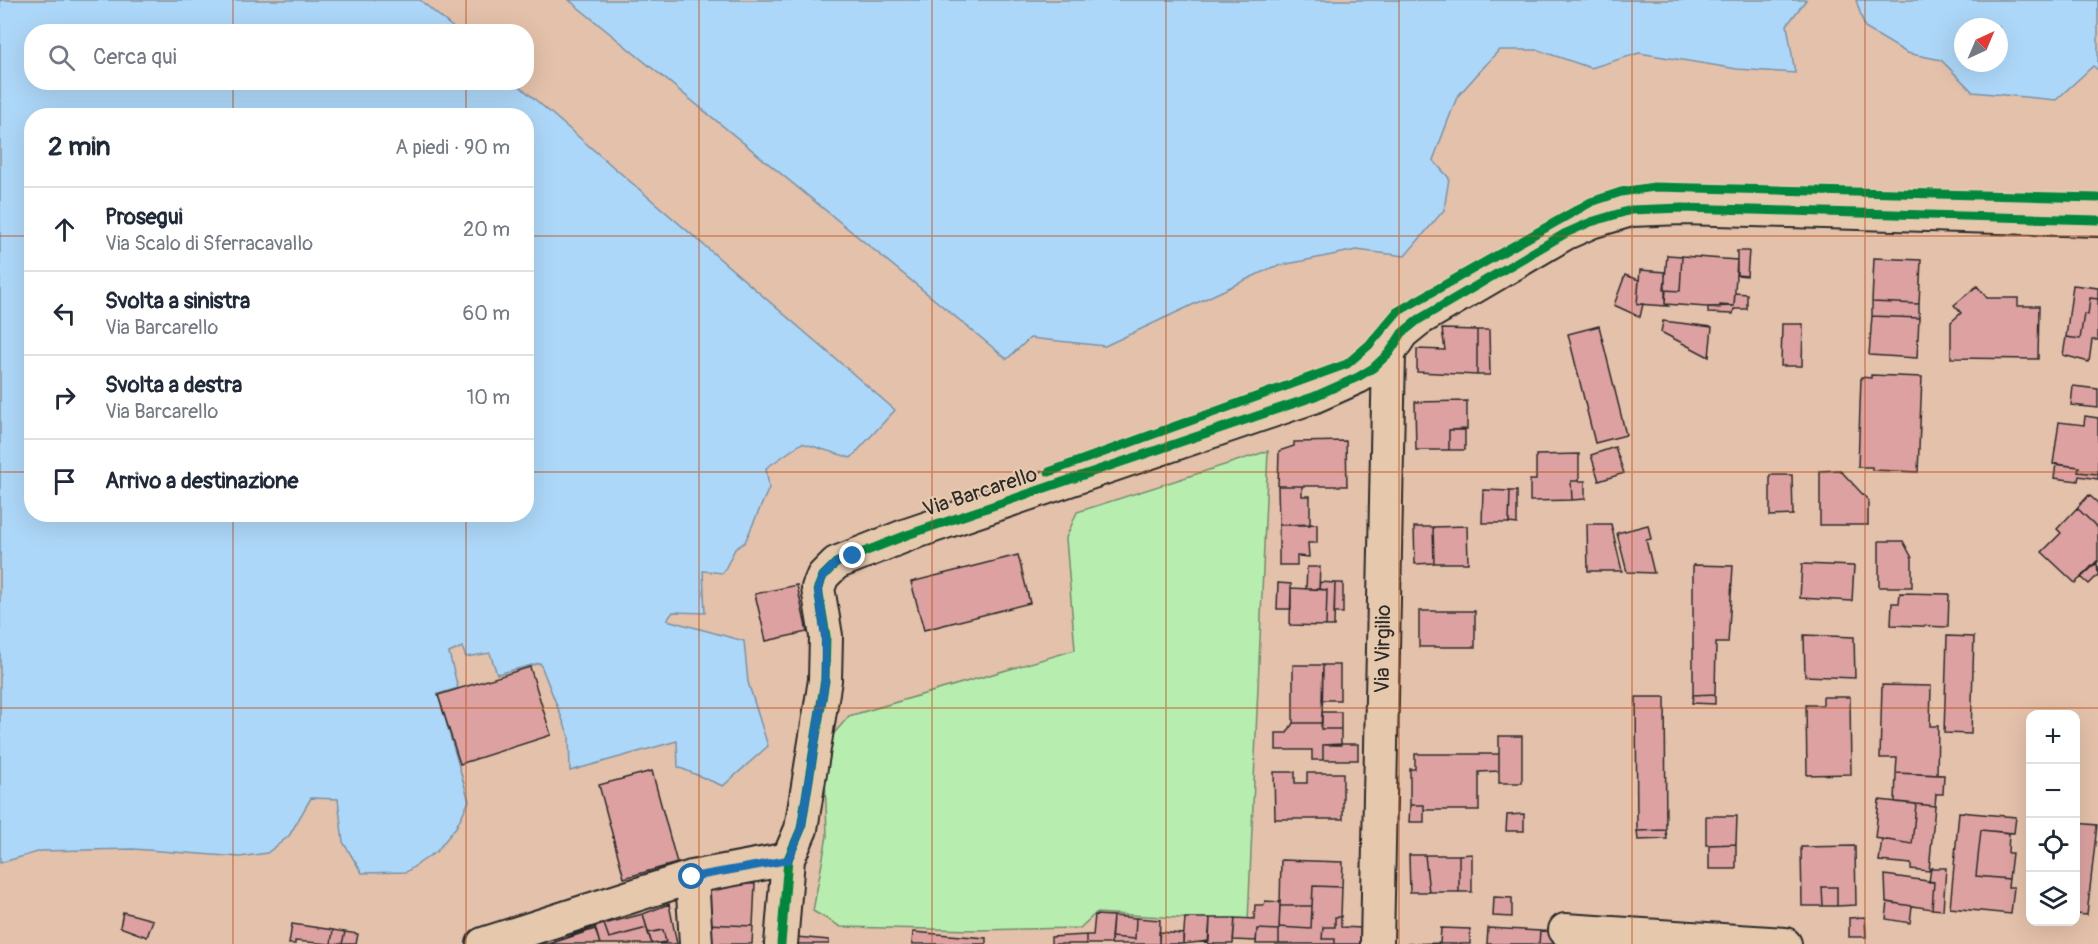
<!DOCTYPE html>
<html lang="it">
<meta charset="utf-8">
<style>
:root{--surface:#fff;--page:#f2f2f3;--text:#1f2937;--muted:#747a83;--line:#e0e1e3}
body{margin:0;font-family:Pangolin,sans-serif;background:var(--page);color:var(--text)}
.controls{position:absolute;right:18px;bottom:18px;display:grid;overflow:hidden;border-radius:12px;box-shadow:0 6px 24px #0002}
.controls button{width:54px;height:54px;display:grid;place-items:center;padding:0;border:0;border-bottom:2px solid var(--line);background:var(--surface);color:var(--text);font:30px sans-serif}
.compass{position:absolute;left:1954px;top:18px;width:54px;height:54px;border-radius:50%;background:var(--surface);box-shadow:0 6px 24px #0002;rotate:44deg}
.stop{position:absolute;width:18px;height:18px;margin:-14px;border:4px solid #1f6fb2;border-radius:50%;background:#fff}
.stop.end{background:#1f6fb2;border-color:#fff;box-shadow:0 2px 6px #0008}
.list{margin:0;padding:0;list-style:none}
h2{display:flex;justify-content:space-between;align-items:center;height:78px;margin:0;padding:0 24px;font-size:26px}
h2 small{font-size:20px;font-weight:400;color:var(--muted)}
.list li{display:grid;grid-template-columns:39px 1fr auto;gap:18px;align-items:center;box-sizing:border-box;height:84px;padding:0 24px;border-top:2px solid var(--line)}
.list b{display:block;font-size:22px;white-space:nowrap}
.list p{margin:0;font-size:20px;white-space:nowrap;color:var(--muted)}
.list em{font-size:20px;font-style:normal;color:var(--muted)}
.icon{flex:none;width:33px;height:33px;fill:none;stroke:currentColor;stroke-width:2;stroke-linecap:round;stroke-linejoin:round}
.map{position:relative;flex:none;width:2098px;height:944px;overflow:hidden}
.search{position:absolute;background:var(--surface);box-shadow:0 6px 24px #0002;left:24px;top:24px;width:510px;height:66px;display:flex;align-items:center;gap:15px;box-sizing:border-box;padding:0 21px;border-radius:24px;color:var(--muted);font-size:22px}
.panel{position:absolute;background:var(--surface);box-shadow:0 6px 24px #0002;left:24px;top:108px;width:510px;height:414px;border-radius:24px}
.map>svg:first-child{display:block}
</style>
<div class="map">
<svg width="2098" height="944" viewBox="0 0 2098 944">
<rect width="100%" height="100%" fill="#e4c1aa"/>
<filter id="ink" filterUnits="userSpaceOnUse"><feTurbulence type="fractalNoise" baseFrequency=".0167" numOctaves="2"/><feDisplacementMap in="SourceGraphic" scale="12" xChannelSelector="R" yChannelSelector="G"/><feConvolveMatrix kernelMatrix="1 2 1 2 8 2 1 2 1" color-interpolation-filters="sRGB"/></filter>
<g filter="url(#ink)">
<!-- green -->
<path fill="#b7edaf" stroke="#718c6d" stroke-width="1.5" d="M1268,451L1248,922L1096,913L1080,928L976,930L841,927L813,911L827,836L825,772L830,738L849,716L1075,650L1066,538L1077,512Z"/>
<!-- water -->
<path fill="#add7f8" stroke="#7992a6" stroke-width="1.5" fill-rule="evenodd" d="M0,0H420L457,31L32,32V82L516,83L895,410L851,458L802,443L766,468L769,488L745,542L735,549L723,573L703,571L705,613L673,612L667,620L744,641L748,682L768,746L723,786L678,767L677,741L570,771L569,736L540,663L497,674L490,653L466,657L462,647L449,653L458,688L438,694L469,801L456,827L437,851L406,872L362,873L343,842L338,799L311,798L289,836L267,853L240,857L133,849L41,851L0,863ZM32,116H526V514H32Z
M569,0H1806L1787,25L1795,73L1737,69L1639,53L1591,68L1538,50H1499L1457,97L1433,160L1449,178L1444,210L1405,256L1356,250L1273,267L1105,346L1030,338L1007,359Z
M1856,0H2098V70L2093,66L2056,100L1973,92L1941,60L1907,53L1865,28ZM1963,27H1999V63H1963Z"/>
<!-- building -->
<path fill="#dca1a0" stroke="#2b2b2b" stroke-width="1.5" d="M1737,251H1749L1747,276L1737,275Z
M1667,255L1682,256L1680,291L1664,290Z
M1682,256L1737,260L1734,306L1720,305V308L1665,304L1666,290L1680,291Z
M1874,258L1921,260L1919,304L1872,302Z
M1640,270L1665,272V304L1668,306L1637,304Z
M1625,275L1639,280L1637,304H1643L1640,317L1614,305Z
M2073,285L2098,288V299L2090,298L2088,315L2084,314L2080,339L2066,337Z
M1977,286L1987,298H2018V306H2039L2038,359L1951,358V322L1961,313L1954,305Z
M1735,293L1747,294V309H1734L1733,314L1708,313V307L1734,306Z
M2090,298L2098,299V340H2092L2089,362L2063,355L2066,337L2080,339L2084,314L2088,315Z
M1872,302L1919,304V318L1872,316Z
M1872,316L1919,318L1917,358L1869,355Z
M1663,321L1712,327L1709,357L1661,332Z
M1782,324H1803L1802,366H1781Z
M1599,326L1626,435L1595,443L1568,334Z
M1442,329L1477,330V375L1417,372V349L1445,350Z
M1477,330H1489L1490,375H1477Z
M1871,375L1922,377L1918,472L1872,470V467H1858L1861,377L1871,378Z
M2073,386L2098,389V408L2071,405Z
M1467,401V429L1449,430V450H1416L1415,402Z
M2085,416L2098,418V474L2078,472L2079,467L2053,464L2059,422L2084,425Z
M1449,430H1465V450H1449Z
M1346,441L1347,486H1278L1279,451L1294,446V442Z
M1615,447L1624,473L1599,481L1591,455Z
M1579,454V481H1571L1572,500L1530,501V480H1536V455Z
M2056,464L2079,467L2078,472L2098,474V479L2079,476L2078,481L2054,478Z
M1840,470L1868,500V525H1820V471Z
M1770,475H1792L1793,515L1770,516Z
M1571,481H1585V499L1572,500Z
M1278,486H1302V496H1310V525H1279Z
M1483,490L1510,491L1509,523H1482Z
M1510,491H1517V524L1509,523Z
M2089,495L2098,503V528L2077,508Z
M2077,508L2098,528V562L2075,583L2042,552L2061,533L2057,529Z
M1317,524V543H1308L1309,557L1297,556V565H1279V525Z
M1587,524H1611L1622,571H1588Z
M1648,525L1651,539L1646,540L1654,573L1627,572L1617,533Z
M1467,526L1468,563H1434L1433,527Z
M1414,527H1433L1434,563L1415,564Z
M1879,541H1903L1912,558V587H1879Z
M1018,555L1030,603L924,630L911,582Z
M2097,561L2098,575L2089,584L2081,577Z
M1802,564L1854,566L1852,601L1800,598Z
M1693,565L1733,566L1728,643H1716L1715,694L1693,695Z
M1307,567H1320L1319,589H1306Z
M1320,582L1335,583L1334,626H1326L1327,590L1319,589Z
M1278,583L1291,584V609H1277Z
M1335,583H1343V613H1334Z
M797,585L807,632L766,641L755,594Z
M1291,588L1327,590L1326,626L1290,625Z
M1900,593L1949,594L1948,627L1891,625L1892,603H1899Z
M1419,611H1475V647H1419Z
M1804,635L1854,637L1855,678L1805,676Z
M1947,636L1974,637L1971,734L1944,733Z
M1293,665H1323L1322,723H1293Z
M1323,665H1340V700H1322Z
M530,667L551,735L460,764L438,695Z
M1882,685L1931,686L1930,726H1938L1937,775L1896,773L1897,758H1880Z
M1715,694V704L1692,703L1693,695Z
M1636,697H1665L1666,830L1637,831Z
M1823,697H1850L1851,774L1807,775L1806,705H1823Z
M1322,712H1341V729H1321Z
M1293,723H1322L1321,729H1341V745H1323V760H1312V750H1276V733H1287Z
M1499,736H1522V783H1499Z
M1341,744H1358V760H1323V745Z
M1415,754H1499V771L1479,772V810H1424V805H1410V769H1415Z
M652,771L677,863L624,878L599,785Z
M1274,772H1295V783H1307V773H1343V819H1275Z
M1896,773L1944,775L1943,794H1936L1935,806L1895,802Z
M1879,800L1916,804L1912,844L1875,838Z
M1916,804L1935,806L1929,871L1911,869V864L1879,861L1882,839L1912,844Z
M1410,805H1424V822H1409Z
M1959,812L2016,817L2014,833L1981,830L1976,876L2009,879L2008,887H2014L2011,914L1950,908Z
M1524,814V831H1506L1507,815Z
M1706,816H1737L1736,844L1706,845Z
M2076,823L2097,825L2087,915L2076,914Z
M1666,830L1667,839L1638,840L1637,831Z
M1981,830L2009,833L2008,853H2012L2009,879L1976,876Z
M1736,844V869H1709V845Z
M1855,846L1856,905L1837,906V887H1822L1823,906H1802L1801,847Z
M1472,854V892H1459V855Z
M1409,855H1425L1429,892H1410Z
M1425,855H1459V892H1429Z
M1281,860L1343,862L1342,887L1313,886L1312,906H1280Z
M1931,868H1946L1943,910L1932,909L1934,882H1929Z
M1885,875L1934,882L1932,909L1886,902Z
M731,883L755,884L753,926L706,924L708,891Z
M1313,886L1342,887L1341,917H1335V927H1323L1322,939H1335V944H1279V927L1311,929Z
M1822,887H1837V906H1823Z
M1494,897L1512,898V917L1493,916Z
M1265,901L1280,902L1279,930L1257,929L1256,941L1233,940L1235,918L1254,919L1255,905H1264Z
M1888,902L1912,906L1910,923L1886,919Z
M669,904L677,944H659L666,942L663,930L648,933L643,914Z
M1280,906H1312L1311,929L1279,927Z
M123,912L153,920L147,937L120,927Z
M643,914L647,928L609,938L604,924Z
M1095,915L1113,916L1111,944H1086V935H1093Z
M1113,916L1136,918L1135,939L1111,937Z
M1335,917H1341V927L1362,928L1361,944H1335V939H1322L1323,927H1335Z
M1865,917L1866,937H1849V918Z
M1136,918L1160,920L1159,944H1111V937L1135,939Z
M1185,918H1210L1209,941L1183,944Z
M1210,918H1235L1233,944H1208Z
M292,924L333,930L331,944L295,941V944H289Z
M604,924L609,938L647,928L652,944H600L595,927Z
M706,924L753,926L752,944H704Z
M595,927L549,944H537Z
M1441,928L1470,929V944H1407L1440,943Z
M1488,928L1540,931L1539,944H1487Z
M595,929L600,944H549Z
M1257,929L1279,930V944H1256Z
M333,930L345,932L342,944H331Z
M663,930L666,942L652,944L648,933Z
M1540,931L1565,932L1564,944H1539Z
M345,932L358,934L356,944H342Z
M913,932L986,938V944H912Z
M1159,932L1183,934V944H1159Z
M1086,935V944H1051V937Z
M796,937L829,940V944H796Z"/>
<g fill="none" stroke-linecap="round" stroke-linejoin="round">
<defs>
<path id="street" d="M692,877L696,944
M1565,930L1785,944
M483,944L692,877L788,859
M781,944L788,859L801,829L825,680L826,636L818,588L823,576L836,563L907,535L1313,397L1358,377L1373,368L1389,353L1402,333L1418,320L1566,233L1591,222L1631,210L1682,208L2098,220
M1377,944L1389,353"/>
</defs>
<!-- street casing -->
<use href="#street" stroke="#2b2b2b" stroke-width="36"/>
<!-- street -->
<use href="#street" stroke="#e6c9ad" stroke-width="32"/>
<defs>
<path id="cycleway" d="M1049,472L1347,364L1369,345L1397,312L1591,202L1621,192L1654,187L2098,198
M781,944L788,859L801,829L825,680L826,636L818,588L823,576L836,563L907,535L1313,397L1358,377L1373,368L1389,353L1402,333L1418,320L1566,233L1591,222L1631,210L1682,208L2098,220"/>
</defs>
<!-- cycleway casing -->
<use href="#cycleway" stroke="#e6c9ad" stroke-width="13"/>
<!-- cycleway -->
<use href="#cycleway" stroke="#00873e" stroke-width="9"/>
</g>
</g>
<g fill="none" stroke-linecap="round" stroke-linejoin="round" filter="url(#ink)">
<!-- route -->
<path stroke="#1f6fb2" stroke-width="8" d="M692,877L788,860L801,829L825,680V636L818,588L823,576L836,563L853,556"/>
</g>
<!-- grid -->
<path fill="none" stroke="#b94e14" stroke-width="1.5" stroke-opacity="0.55" d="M233,0V32M466,0V32M699,0V944M932,0V944M1166,0V944M1399,0V944M1632,0V944M1865,0V944M233,82V116M466,82V116M0,236H32M526,236H2098M0,472H32M526,472H2098M233,514V944M466,514V944M0,708H2098"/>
<g text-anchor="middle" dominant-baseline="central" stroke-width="4.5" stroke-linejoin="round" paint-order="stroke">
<!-- street labels -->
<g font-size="21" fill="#2b2b2b" stroke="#e6c9ad">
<text transform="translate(980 492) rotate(-18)">Via Barcarello</text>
<text transform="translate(1383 649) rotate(-89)">Via Virgilio</text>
</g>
</g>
</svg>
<div class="controls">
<button>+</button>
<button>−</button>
<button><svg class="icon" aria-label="locate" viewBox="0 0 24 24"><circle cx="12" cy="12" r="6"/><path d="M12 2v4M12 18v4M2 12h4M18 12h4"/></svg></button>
<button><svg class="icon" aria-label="layers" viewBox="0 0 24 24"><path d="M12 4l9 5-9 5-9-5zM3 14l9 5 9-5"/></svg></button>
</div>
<svg class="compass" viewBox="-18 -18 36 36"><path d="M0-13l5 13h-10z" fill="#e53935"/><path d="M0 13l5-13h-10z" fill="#747a83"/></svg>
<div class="stop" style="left:692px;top:877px"></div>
<div class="stop end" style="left:853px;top:556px"></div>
<div class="search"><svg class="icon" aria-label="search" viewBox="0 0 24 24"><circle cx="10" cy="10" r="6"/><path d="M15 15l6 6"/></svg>Cerca qui</div>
<section class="panel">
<h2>2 min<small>A piedi · 90 m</small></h2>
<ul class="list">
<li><svg class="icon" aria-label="ahead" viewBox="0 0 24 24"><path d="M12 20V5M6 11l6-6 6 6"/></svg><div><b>Prosegui</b><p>Via Scalo di Sferracavallo</p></div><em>20 m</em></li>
<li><svg class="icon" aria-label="left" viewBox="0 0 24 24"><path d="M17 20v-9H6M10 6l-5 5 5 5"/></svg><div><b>Svolta a sinistra</b><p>Via Barcarello</p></div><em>60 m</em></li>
<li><svg class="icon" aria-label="right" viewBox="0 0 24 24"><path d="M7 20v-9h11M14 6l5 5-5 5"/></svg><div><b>Svolta a destra</b><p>Via Barcarello</p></div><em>10 m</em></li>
<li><svg class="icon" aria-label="arrive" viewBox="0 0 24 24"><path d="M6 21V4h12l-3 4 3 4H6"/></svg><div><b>Arrivo a destinazione</b></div></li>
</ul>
</section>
</div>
